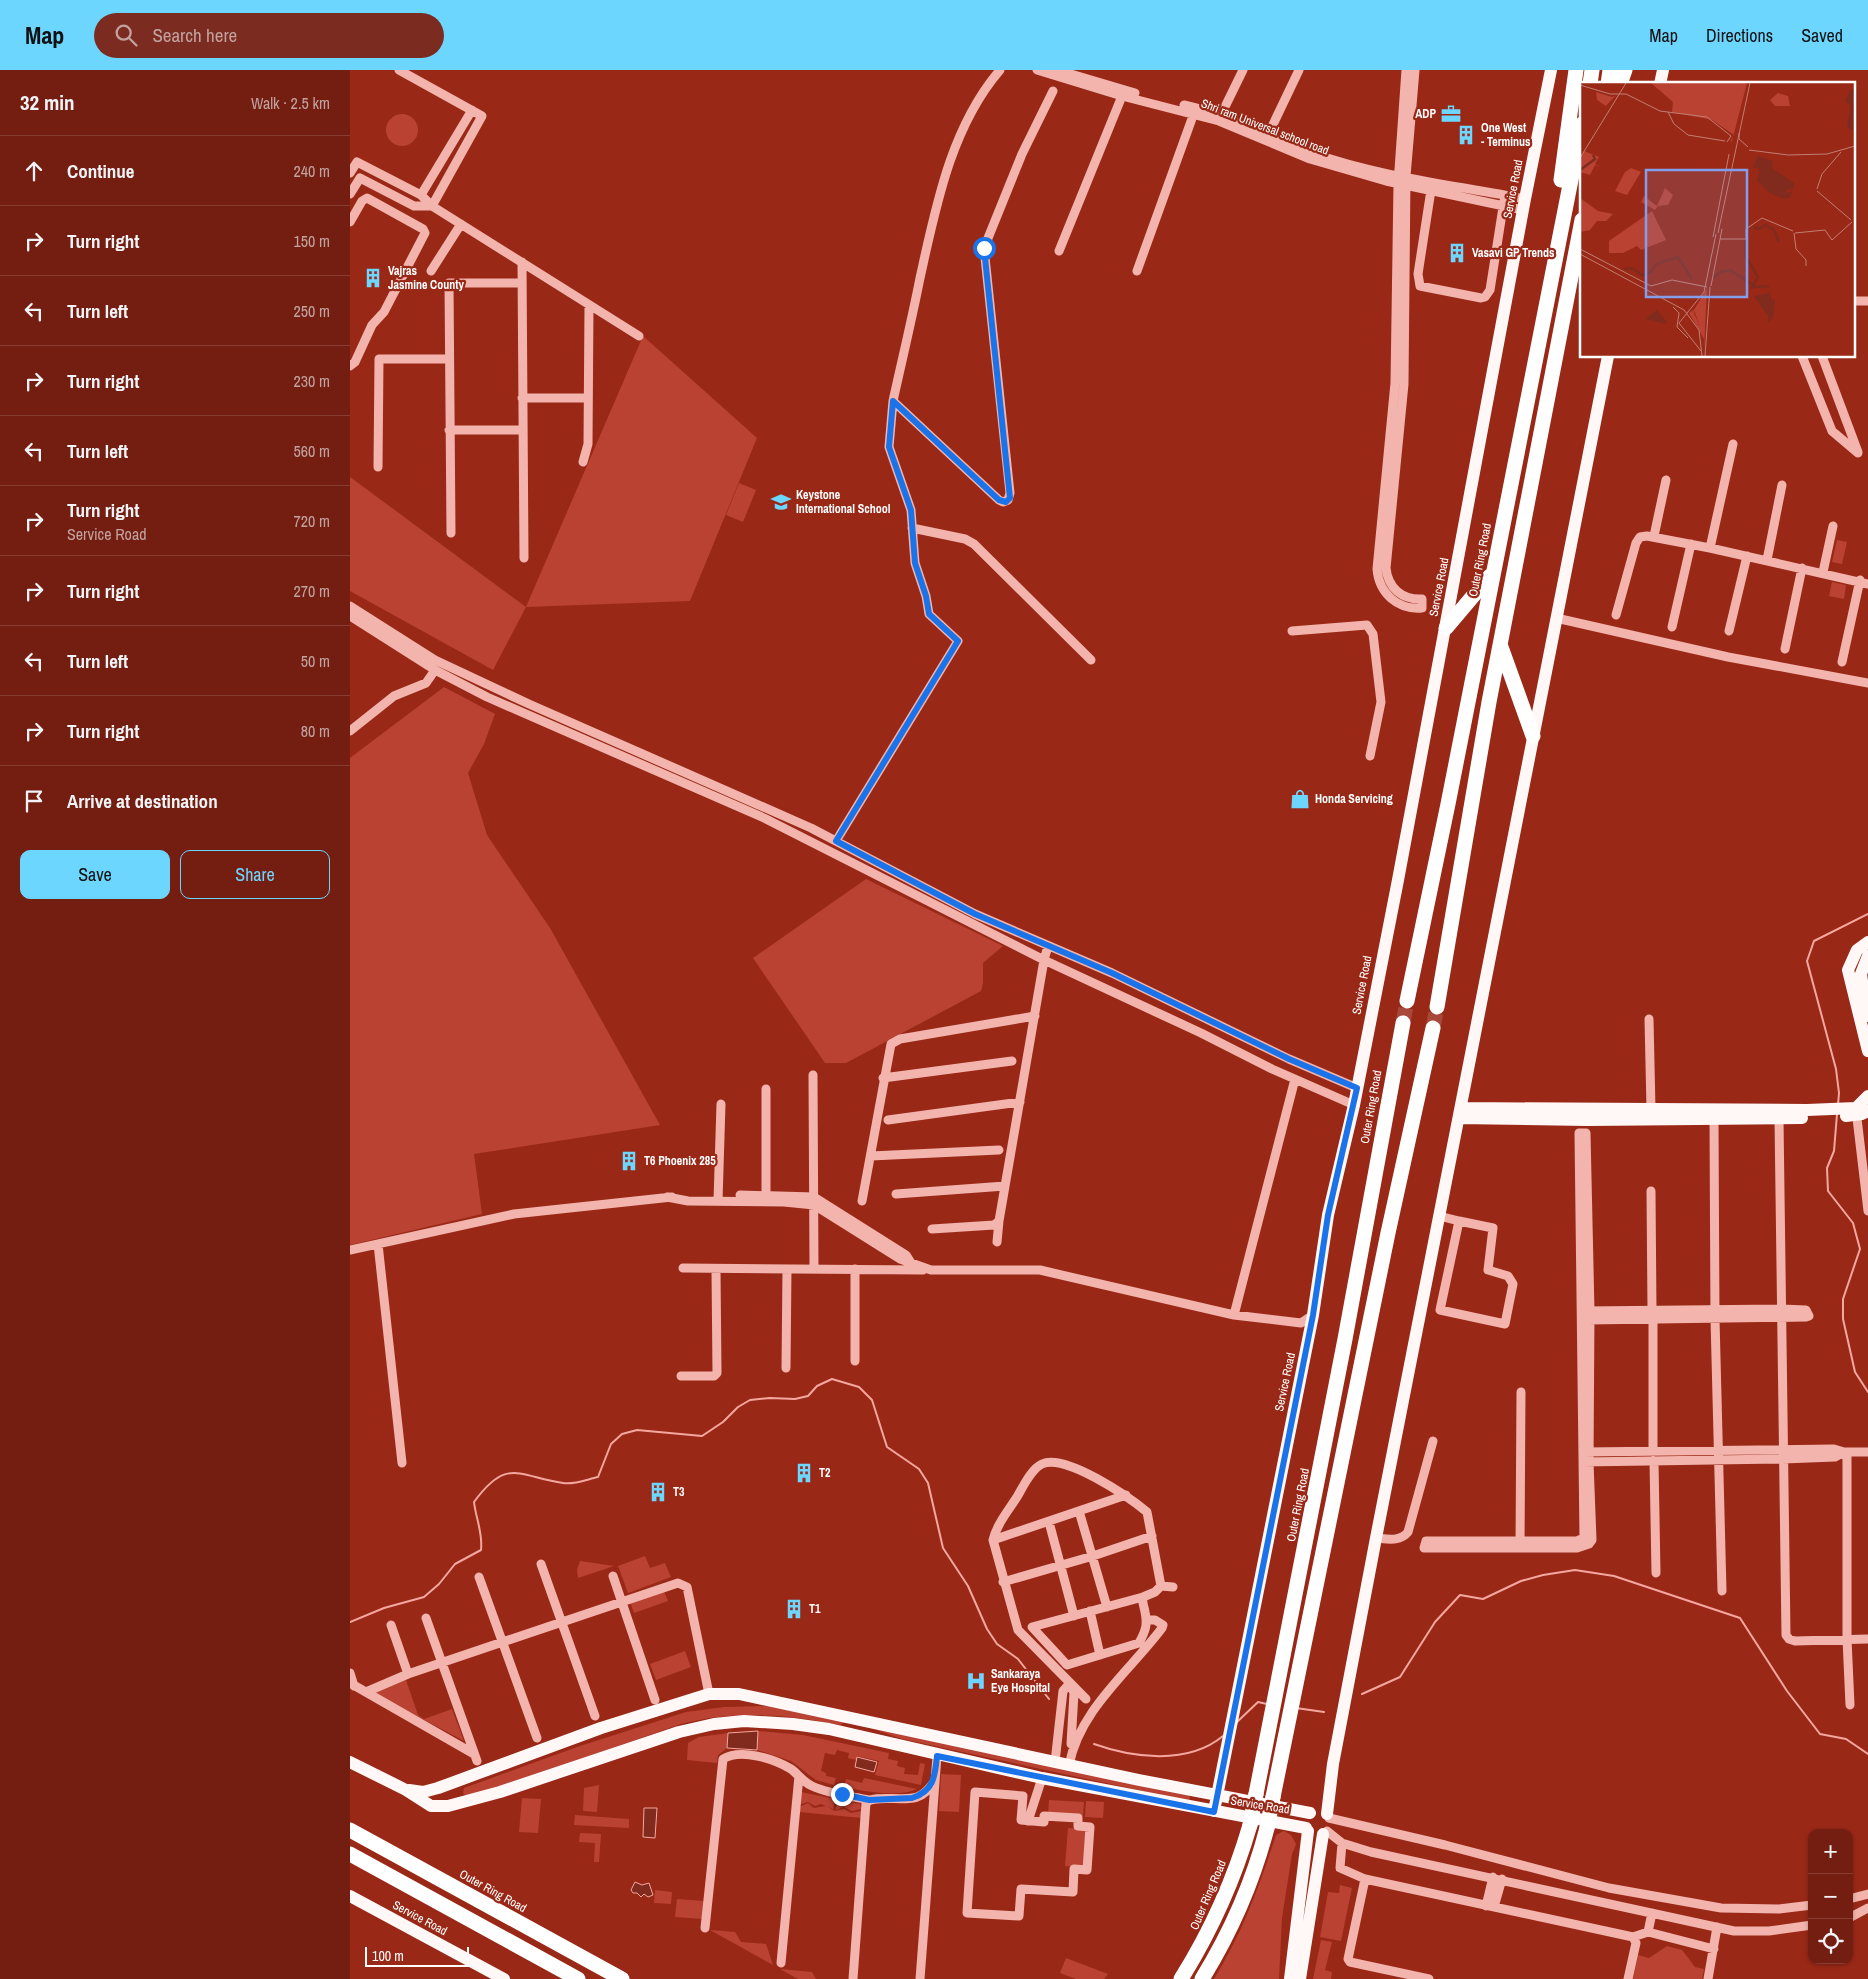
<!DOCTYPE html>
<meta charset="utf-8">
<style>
:root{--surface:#731e11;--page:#7b2b1f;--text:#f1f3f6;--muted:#c1a29f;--line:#853c31;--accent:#6dd6ff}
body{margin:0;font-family:"Archivo Narrow",sans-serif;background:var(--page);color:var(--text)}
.controls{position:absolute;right:15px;bottom:15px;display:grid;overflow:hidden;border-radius:10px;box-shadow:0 1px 4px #0004}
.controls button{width:45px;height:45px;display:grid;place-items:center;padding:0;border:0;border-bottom:1px solid var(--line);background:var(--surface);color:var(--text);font:25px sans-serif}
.scale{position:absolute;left:15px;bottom:12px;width:104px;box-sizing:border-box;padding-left:5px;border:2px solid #fff;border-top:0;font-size:14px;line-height:18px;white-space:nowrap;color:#fff;-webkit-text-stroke:4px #992817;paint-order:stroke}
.stop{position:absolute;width:15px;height:15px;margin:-11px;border:4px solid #1a73e8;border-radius:50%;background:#fff}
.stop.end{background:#1a73e8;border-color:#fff;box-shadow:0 1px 5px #0008}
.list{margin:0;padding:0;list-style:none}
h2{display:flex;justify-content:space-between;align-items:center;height:65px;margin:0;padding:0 20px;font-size:21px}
h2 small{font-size:16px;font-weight:400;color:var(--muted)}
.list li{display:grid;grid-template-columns:32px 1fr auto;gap:15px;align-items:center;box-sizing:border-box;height:70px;padding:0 20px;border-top:1px solid var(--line)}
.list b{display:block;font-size:19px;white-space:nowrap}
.list p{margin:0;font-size:16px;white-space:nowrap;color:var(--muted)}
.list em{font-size:16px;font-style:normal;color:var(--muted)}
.actions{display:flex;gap:10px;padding:15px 20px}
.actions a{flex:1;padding:11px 0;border:1px solid var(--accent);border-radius:10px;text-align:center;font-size:18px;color:var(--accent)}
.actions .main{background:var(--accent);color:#111}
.icon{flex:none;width:28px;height:28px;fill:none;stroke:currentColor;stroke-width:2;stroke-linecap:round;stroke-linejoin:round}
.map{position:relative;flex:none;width:1518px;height:1909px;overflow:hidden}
header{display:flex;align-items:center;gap:30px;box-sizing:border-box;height:70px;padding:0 25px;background:var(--accent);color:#111}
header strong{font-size:24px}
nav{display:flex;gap:28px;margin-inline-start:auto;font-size:18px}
.search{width:350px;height:45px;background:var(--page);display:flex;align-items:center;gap:12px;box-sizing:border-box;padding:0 18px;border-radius:28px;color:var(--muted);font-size:19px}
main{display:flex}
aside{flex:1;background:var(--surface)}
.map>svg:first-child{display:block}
</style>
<header>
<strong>Map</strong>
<div class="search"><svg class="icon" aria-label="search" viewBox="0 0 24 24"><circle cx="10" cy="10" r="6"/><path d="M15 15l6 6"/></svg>Search here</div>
<nav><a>Map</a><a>Directions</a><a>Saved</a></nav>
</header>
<main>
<aside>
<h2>32 min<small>Walk · 2.5 km</small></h2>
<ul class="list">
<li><svg class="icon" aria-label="ahead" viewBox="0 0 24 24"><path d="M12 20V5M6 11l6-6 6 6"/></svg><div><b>Continue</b></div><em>240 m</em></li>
<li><svg class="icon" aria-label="right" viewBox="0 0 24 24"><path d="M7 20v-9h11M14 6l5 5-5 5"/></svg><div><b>Turn right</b></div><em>150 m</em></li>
<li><svg class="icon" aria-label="left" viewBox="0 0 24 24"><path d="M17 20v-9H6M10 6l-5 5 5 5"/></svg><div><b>Turn left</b></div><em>250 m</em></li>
<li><svg class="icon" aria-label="right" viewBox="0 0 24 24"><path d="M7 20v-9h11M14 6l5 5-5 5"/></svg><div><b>Turn right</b></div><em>230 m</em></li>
<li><svg class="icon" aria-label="left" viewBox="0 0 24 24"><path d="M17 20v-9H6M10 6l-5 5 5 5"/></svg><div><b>Turn left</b></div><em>560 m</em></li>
<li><svg class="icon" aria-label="right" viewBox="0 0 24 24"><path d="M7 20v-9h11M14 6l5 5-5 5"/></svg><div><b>Turn right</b><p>Service Road</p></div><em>720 m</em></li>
<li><svg class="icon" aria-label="right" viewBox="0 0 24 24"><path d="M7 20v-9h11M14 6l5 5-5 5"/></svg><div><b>Turn right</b></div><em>270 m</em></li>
<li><svg class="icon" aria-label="left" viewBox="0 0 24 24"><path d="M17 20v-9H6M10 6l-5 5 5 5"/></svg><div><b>Turn left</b></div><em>50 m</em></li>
<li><svg class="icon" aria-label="right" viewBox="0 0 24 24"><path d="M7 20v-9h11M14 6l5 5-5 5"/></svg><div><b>Turn right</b></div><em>80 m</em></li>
<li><svg class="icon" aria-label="arrive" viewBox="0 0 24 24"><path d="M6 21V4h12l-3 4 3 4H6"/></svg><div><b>Arrive at destination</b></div></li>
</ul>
<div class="actions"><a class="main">Save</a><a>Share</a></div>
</aside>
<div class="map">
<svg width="1518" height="1909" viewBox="0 0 1518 1909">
<rect width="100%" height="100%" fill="#992817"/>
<!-- green -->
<path fill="#ba4232" d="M36 60a16 16 0 1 1 32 0a16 16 0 1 1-32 0Z
M293,266L407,368L340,531L176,537L143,600L0,521V407L176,537Z
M389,413L406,420L393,452L376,445Z
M1487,470L1497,472L1492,494L1482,492Z
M1482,512L1496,515L1494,529L1479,526Z
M94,617L145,644L134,674L118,703L137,765L200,858L310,1055L124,1084L132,1144L0,1175V688Z
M516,809L653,876L633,893V913L631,921L496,993H475L403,888Z
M295,1486L300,1498L315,1493L321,1507L278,1523L268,1496Z
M230,1491L264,1496L228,1508L227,1500Z
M313,1519L318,1531L284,1543L280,1531Z
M335,1581L341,1597L306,1610L300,1594Z
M56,1610L68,1645L74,1649L102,1639L114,1671L24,1623Z
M418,1636L495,1652L490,1655C435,1644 386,1640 331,1654L119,1728L113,1723L114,1718L230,1676L336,1642L374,1637Z
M518,1657L839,1725L840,1728L839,1731L552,1669Z
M408,1661L453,1665L539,1683L538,1689L548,1691L547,1696L555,1698L554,1704L568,1705L570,1693L575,1694L571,1715L525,1705L529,1691L507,1686L506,1690L498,1688L499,1683L487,1680L485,1685L475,1683L471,1701L476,1703V1706L486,1708L484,1715L466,1710L441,1691L407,1680Z
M378,1663L377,1678L368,1685L367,1693L337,1690L338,1673L349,1667Z
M591,1704L611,1705L609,1742L589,1741Z
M514,1708L567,1719C549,1728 513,1721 494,1717L496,1709L512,1713Z
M249,1715L247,1742L233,1741L234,1718Z
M451,1722L485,1729L483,1739L471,1734L465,1736L458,1732L448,1735Z
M172,1728L191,1729L188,1763L169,1762Z
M487,1730L510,1734L511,1739L502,1741L494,1737L486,1740Z
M699,1730L734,1732L733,1746L698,1744Z
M736,1731L754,1732L753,1748L735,1747Z
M458,1733L464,1738L476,1736L485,1741L494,1739L501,1743L511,1741V1748L449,1742V1737Z
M225,1745L279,1749V1758L224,1755Z
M718,1758L737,1759L734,1797L715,1796Z
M934,1761L941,1765L946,1774L942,1784L932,1848L929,1909H864C892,1864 910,1815 926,1765Z
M230,1763L251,1764L249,1792H244L245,1773L229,1772Z
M990,1815L1002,1818L991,1871L970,1867L978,1822L989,1823Z
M305,1820L322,1822L321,1834L304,1833Z
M327,1829L355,1831L353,1849L325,1847Z
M360,1860L385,1862L391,1872L416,1874L423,1895Z
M971,1870L982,1872L975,1900L982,1902L981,1909H963Z
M1317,1876L1332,1880L1345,1897L1354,1899L1352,1909H1283L1288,1885L1299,1888Z
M716,1888L758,1904L754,1909H726L710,1903Z
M430,1899L462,1902L466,1909H448Z"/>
<!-- water -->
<path fill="#802b1d" stroke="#f4a79f" d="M408,1661L407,1680L377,1678L378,1663Z
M507,1687L527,1692L524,1702L505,1697Z
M294,1738H307L305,1768L293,1767Z
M285,1812L292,1815L299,1813L303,1825L298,1827L294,1824L291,1827L287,1823H283L281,1820Z"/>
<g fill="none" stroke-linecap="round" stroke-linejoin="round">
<!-- stream -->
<path stroke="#f4a79f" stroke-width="2" d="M1488,1035L1489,1023L1486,999L1457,891L1464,871L1518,844
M1487,1044L1484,1081L1477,1098L1478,1121L1503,1153L1510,1179L1493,1229V1249L1505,1302L1518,1322
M0,1552L34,1538L74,1527L89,1514L105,1494L131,1480C133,1463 126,1449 124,1432C157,1387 168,1406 213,1413C224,1415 238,1409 248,1407L261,1374L272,1364L287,1360L352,1366L373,1352L388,1337L400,1330L420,1328L445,1329L458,1326L467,1316L482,1309L509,1317L522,1330L537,1377L569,1399L578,1413L593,1478L618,1516L637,1559L647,1574L668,1589L699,1629
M1012,1624L1050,1607L1085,1552L1110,1525L1133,1529L1171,1511L1193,1505L1225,1500L1264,1506L1390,1548L1437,1621L1470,1664L1496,1669L1518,1684
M946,1638L974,1642
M887,1652L908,1632L917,1634
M744,1674C783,1688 838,1695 873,1666"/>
<!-- highway-tunnel -->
<path stroke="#a8483a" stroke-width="15" stroke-dasharray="15 8" stroke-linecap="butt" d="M1053,953L1057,931
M1083,958L1087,937"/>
<!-- minor -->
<path stroke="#f2b4ac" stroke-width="9" d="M49,0L132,46L82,136
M687,0L772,26L869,51L960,89L1036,111L1173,140
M707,0L785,23
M1056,0L1048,114L1045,313L1027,499C1029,523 1047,540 1072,538V529C1052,530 1038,518 1036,498L1054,314L1056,106L1065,0
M834,35C879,45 919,68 962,83C1030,107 1104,115 1175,129
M871,45L893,0
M918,65L949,0
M0,103L7,92L71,125L82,136L289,266
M1081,120L1068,204L1070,216L1131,228L1135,227L1140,220L1154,131
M0,124L10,108L64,136H82
M71,125L122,40
M0,152L12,131L17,128L73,159L75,163L34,242L22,255L5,292L0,296
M709,181L772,26
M172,192L174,488
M81,201L111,154
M787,201L844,43
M1504,231H1518
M1452,286L1482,361L1508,383
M1472,286L1508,382
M172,328H238
M543,331L649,430L653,432L658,430L660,423L634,178L672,84L703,21
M99,360H172
M233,392L238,374L239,235
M28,397L29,289H99
M562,458L615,469L624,474L741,590
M101,463L99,213H172
M1304,466L1316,410
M1360,478L1383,374
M1417,490L1432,415
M1473,502L1483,456
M0,536L85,590L179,634L461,758L625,844L762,903L939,989L1007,1018
M1266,545L1286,473L1290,467L1297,466L1360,478L1518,514
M0,546L85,600L137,627L414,748L694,890L851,963L922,999L1004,1035
M1206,548L1378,587L1518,613
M1322,557L1341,474
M942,561L1017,555L1023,564L1031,632L1020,686
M1379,561L1397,486
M1435,579L1452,498
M1492,592L1510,510
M0,661L44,626L76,613L85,600
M486,771L608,571L579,544L576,526L565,493L561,440L539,377L543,331C552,290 562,249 570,208C586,136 601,57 650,0
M1299,949L1301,1039
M463,1005L464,1199
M533,1008L662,991
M1506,1040L1518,1141
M1429,1049L1436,1565L1439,1569L1445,1571L1518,1569
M538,1050L670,1032
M1364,1050L1365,1249L1372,1521
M1229,1063H1236L1240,1241L1239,1392L1242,1470L1239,1474L1227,1478H1074L1076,1471H1227L1234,1468Z
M521,1086L649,1080
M1301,1121L1302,1241
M546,1124L655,1116
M390,1125L464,1127L556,1185L561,1193
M416,1125V1019
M317,1127L338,1131L434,1132L464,1135L550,1189L581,1200H690L884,1245L951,1253L963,1245
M368,1131L371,1034
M512,1131L541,974L550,969L685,946
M1089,1146L1109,1151L1090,1240L1155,1254L1163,1214L1158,1206L1138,1200L1143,1158L1109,1151
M582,1159L644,1155L649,1151L694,890L698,876
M647,1172L649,1151
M28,1174L52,1393
M0,1180L164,1144L322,1127
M333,1198L573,1200
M505,1199V1291
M1234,1241L1431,1239L1456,1240L1459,1246L1456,1247L1237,1250
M884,1245L945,1009
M1303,1249V1382
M436,1298L437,1199
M331,1306H364L367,1303L366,1199
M1234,1382L1484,1379L1494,1382H1518
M1497,1382V1569L1500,1635
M1304,1391L1306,1503
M1233,1392L1433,1389L1485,1387L1494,1382
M729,1441L757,1537
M699,1452L724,1546
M1026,1468C1038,1469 1050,1472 1058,1462L1083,1371
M643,1470L776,1425
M1170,1478L1171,1322
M191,1494L245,1646
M263,1506L305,1630
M129,1507L187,1668
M653,1512L743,1486L802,1466
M811,1516L823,1517
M740,1541L750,1585
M76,1548L127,1691
M41,1555L58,1604
M0,1603L4,1616
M0,1613L124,1684
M16,1622L58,1604L328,1513L337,1517L359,1624
M736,1629L668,1560L643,1470C647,1454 658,1441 667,1427C673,1417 681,1399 692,1394C715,1383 779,1427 797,1442L811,1516L805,1522L793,1527C792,1533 794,1536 795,1542C798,1555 795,1562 789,1573L717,1595L682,1557L793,1527
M721,1674L724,1623L721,1616
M705,1692L713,1621L720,1613
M719,1695C730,1639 779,1602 812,1558L813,1555L805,1550H797
M625,1722L673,1726L671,1750L694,1752V1746L728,1748V1756L740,1757L737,1800L724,1799L723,1822L671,1819L669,1846L617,1843Z
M979,1748L1095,1775L1259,1818L1371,1838L1429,1839L1462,1835
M678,1751L692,1708
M977,1761L992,1773L1021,1782L1384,1861H1419L1462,1855
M992,1773L990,1798L1015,1809L1283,1867L1286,1873L1278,1909
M1015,1809L998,1889L1000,1892L1079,1909
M1499,1829L1518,1824
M1136,1836L1143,1807
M1144,1837L1152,1809
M1499,1848L1518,1838
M355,1858L373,1689C391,1678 424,1689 441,1699C448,1704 453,1712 462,1716C479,1724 500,1726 519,1730
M1298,1862L1302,1843
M1283,1867L1298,1862L1364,1879
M431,1893L449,1706
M503,1909L516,1733C523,1724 555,1732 567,1727C576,1724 580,1717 585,1711
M570,1909L587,1686
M1358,1909L1367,1857"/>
<!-- major -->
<path stroke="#fff8f7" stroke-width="12" d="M1310,14L1313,0
M1518,872L1507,880L1498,900L1518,981
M1517,946L1511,904L1518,886
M1111,1038L1457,1040L1506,1038L1518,1026
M1496,1046L1512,1044L1518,1041
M1109,1048L1237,1050L1452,1048
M0,1692L56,1720L81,1736H98L150,1722L329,1662L364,1654L394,1651L443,1654L479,1659L692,1708L956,1758
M59,1720L73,1722L88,1718L251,1658L359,1624H389L789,1710L960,1743
M864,1741L963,1245L978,1145L1004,1035L1048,810L1175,129L1201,0
M977,1744L983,1694L1026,1468L1258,286
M0,1826L154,1909
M940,1909L958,1761
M950,1909L973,1764"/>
<!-- highway -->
<path stroke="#fff" stroke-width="15" d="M1240,14L1242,0
M1258,14L1260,0
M1270,14L1275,0
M1211,110L1226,0
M1096,558L1140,506
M1151,577L1183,666
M1057,931L1098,734L1232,54
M1087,937L1139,632L1232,150
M906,1724L995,1269L1053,953
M923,1727L1038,1163L1083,958
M0,1760L272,1909
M0,1784L228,1909
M831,1909C861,1861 884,1810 900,1755
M852,1909C881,1862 903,1812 917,1758"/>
<!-- highway-bridge -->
<path stroke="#fff" stroke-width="15" d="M900,1755L906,1724
M917,1758L923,1727"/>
</g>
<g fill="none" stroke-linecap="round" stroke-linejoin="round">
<!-- route -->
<path stroke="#1a73e8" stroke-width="6" d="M492,1724L519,1730L562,1728C584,1721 585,1706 587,1686L864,1742L963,1245L978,1145L1007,1018L939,989L762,903L625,844L486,771L608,571L579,544L576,526L565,493L561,440L539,377L543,331L649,430L656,432L660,428L634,178"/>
</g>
<!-- icons -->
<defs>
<symbol id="office-bare" viewBox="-9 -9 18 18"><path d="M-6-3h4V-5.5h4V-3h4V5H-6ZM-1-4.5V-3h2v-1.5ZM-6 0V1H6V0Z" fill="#6dd6ff" stroke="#992817" stroke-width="2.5" paint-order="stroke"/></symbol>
<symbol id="building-bare" viewBox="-9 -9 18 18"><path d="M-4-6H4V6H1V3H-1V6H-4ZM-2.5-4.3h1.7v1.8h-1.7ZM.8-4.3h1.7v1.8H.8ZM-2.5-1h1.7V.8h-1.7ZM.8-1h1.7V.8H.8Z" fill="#6dd6ff" stroke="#992817" stroke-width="2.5" paint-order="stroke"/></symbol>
<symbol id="school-bare" viewBox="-9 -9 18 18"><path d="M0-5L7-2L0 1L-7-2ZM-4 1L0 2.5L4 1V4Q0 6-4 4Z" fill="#6dd6ff" stroke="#992817" stroke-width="2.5" paint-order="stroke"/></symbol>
<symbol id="shop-bare" viewBox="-9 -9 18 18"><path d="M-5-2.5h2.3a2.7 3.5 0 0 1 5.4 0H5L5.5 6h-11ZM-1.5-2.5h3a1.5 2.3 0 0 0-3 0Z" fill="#6dd6ff" stroke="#992817" stroke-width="2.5" paint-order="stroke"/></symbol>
<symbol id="hospital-bare" viewBox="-9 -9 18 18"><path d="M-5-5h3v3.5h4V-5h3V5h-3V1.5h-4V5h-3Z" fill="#6dd6ff" stroke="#992817" stroke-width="2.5" paint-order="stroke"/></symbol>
</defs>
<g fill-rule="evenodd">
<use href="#office-bare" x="1087" y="30" width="28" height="28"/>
<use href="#building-bare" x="1102" y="51" width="28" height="28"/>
<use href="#building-bare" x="1093" y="169" width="28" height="28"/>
<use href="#building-bare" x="9" y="194" width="28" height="28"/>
<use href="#school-bare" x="417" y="418" width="28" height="28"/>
<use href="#shop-bare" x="936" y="715" width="28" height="28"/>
<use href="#building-bare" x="265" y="1077" width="28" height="28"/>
<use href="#building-bare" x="440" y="1389" width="28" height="28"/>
<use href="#building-bare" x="294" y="1408" width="28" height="28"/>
<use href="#building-bare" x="430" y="1525" width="28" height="28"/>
<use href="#hospital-bare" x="612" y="1597" width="28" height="28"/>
</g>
<g text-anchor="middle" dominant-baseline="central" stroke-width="4.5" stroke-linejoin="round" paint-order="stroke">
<!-- poi labels -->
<g font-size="12" font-weight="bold" fill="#fff" stroke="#992817" text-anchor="start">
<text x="1086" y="44" text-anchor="end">ADP</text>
<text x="1131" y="58">One West<tspan x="1131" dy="14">- Terminus</tspan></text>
<text x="1122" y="183">Vasavi GP Trends</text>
<text x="38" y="201">Vajras<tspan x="38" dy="14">Jasmine County</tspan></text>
<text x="446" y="425">Keystone<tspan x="446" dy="14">International School</tspan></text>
<text x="965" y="729">Honda Servicing</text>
<text x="294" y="1091">T6 Phoenix 285</text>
<text x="469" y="1403">T2</text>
<text x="323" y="1422">T3</text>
<text x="459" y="1539">T1</text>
<text x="641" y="1604">Sankaraya<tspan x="641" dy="14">Eye Hospital</tspan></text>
</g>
<!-- street labels -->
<g font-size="12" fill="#fff" stroke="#992817">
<text transform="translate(915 57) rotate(21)">Shri ram Universal school road</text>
<text transform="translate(1163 119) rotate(-79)">Service Road</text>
<text transform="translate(1130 490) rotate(-79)">Outer Ring Road</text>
<text transform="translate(1089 517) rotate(-79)">Service Road</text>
<text transform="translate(1012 915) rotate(-79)">Service Road</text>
<text transform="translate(1021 1037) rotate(-80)">Outer Ring Road</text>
<text transform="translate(935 1312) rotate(-78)">Service Road</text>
<text transform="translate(948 1435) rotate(-79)">Outer Ring Road</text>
<text transform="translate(910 1735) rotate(9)">Service Road</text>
<text transform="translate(143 1821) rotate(29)">Outer Ring Road</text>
<text transform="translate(858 1825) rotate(-67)">Outer Ring Road</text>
<text transform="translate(70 1848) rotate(28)">Service Road</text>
</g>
</g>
<!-- overview -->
<g transform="translate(1230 12)">
<rect width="275" height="275" fill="#992817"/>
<path d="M71,1H167L152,59L150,60L154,53L132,38L92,30L93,20ZM16,10L32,15L35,14L26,24L17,18ZM198,11L208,14L210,24H195L190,18ZM4,69L19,75L15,82L20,85L15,83L12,89L15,91L12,89L10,93L0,90V77ZM51,86L61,90L47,113L35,109L45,90ZM85,106L93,113L88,123L78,124L75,128L61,120L64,114L77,124ZM0,116L18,129L33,132L26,139H17L10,148L0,150ZM72,129L86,158L61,168L57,164L43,171H29V159ZM127,206L124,268V257L109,231L114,228V231L120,245L114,228Z" fill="#ba4232"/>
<path d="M275,7V48H272L267,45L271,23L265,19L271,8ZM178,74L193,79L192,86L214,101V106L205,109L209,111L213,108L210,116L204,117L190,111L177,99L180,87L173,85ZM189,204L191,217L195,218L193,235L188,241V234L174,214L189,211ZM77,228L87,240L85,242L65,237Z" fill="#802b1d"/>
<path fill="none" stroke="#802b1d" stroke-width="2.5" d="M0,88L15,77L13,73M174,145L179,147L185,143L194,148L199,160M165,159L166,175L178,195L172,205L189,204M44,187L52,186L62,193L71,190L76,182L98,175L112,197M134,196L140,190L150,188L173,203"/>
<path fill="none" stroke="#c27e74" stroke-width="1" d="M0,3L30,12H46L80,29L127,35L151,54L147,60M88,30L94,42L108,53L145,59M159,51V57L168,65M169,68L208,73L247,72L275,64M0,76L46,1M237,107L242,92L261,70M237,109L271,138M138,151L170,1M214,151L216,167L226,178V184M215,151L245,148L252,158L272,140M133,155L149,72M140,157H166V147L182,136L213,149M0,167L71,204L92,198L127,205M0,172L104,228L119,248L122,274M131,204L142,147M93,225L99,231L97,245L108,256M121,269L99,241L124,210L136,152M125,274L130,205"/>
<path fill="#839eea" fill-opacity="0.15" stroke="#839eea" stroke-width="2.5" d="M66,88H167V215H66Z"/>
<rect width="275" height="275" fill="none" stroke="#fff" stroke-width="2.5"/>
</g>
</svg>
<div class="controls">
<button>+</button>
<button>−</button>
<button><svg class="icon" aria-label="locate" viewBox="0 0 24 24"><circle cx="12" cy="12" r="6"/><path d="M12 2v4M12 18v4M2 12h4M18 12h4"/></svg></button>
</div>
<div class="scale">100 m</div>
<div class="stop" style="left:634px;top:178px"></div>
<div class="stop end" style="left:492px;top:1724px"></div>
</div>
</main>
